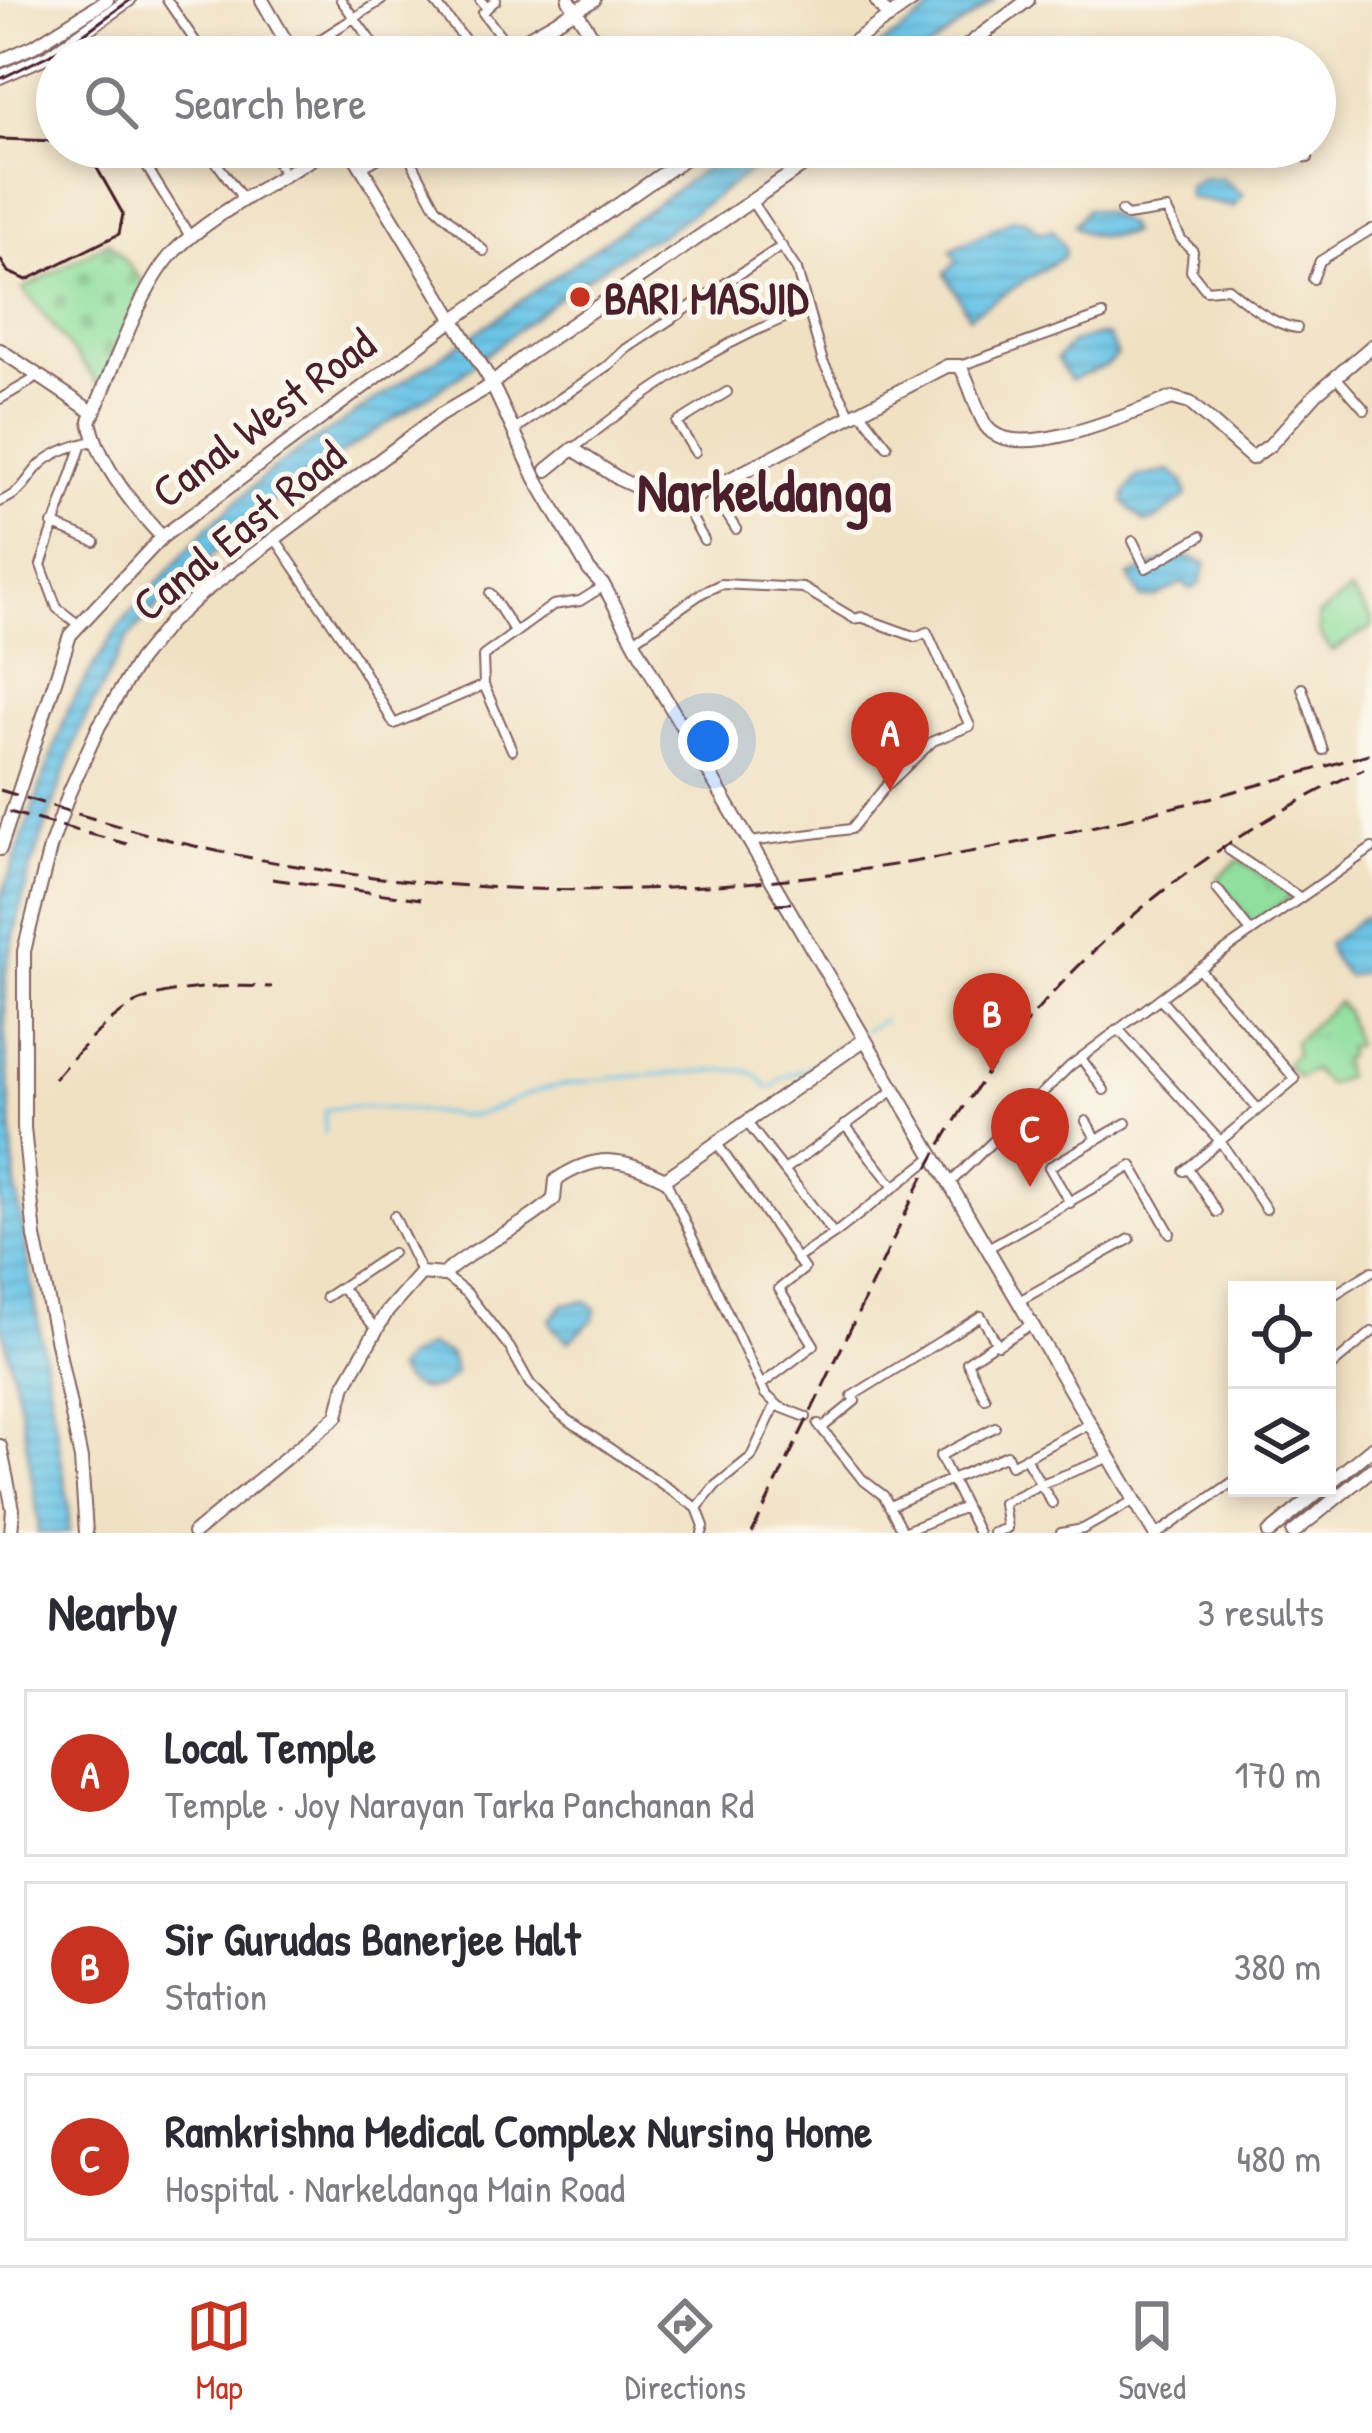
<!DOCTYPE html>
<meta charset="utf-8">
<style>
:root{--surface:#fff;--page:#f7f7f7;--text:#2b2b33;--muted:#7c7c81;--line:#e1e1e2;--accent:#c8321e}
body{margin:0;font-family:"Patrick Hand",sans-serif;background:var(--page);color:var(--text)}
.controls{position:absolute;right:36px;bottom:36px;display:grid;overflow:hidden;border-radius:0px;box-shadow:0 6px 18px #0003}
.controls button{width:108px;height:108px;display:grid;place-items:center;padding:0;border:0;border-bottom:3px solid var(--line);background:var(--surface);color:var(--text);font:60px sans-serif}
.you{position:absolute;left:708px;top:741px;width:42px;height:42px;margin:-30px;border:9px solid #fff;border-radius:50%;background:#1a73e8;box-shadow:0 0 0 18px #1a73e833}
.badge{display:grid;place-items:center;width:78px;height:78px;border-radius:50%;background:var(--accent);color:#fff;font-size:39px;font-weight:700}
.pin{position:absolute;translate:-50% -99px;filter:drop-shadow(0 3px 6px #0008)}
.pin::after{content:'';position:absolute;top:63px;width:42px;height:36px;background:inherit;clip-path:polygon(0 0,100% 0,50% 100%)}
.list{margin:0;padding:0;list-style:none}
h2{display:flex;justify-content:space-between;align-items:center;height:156px;margin:0;padding:0 48px;font-size:51px}
h2 small{font-size:39px;font-weight:400;color:var(--muted)}
.list li{display:grid;grid-template-columns:78px 1fr auto;gap:36px;align-items:center;box-sizing:border-box;height:168px;margin:0 24px 24px;padding:0 24px;border:3px solid var(--line);border-radius:0px}
.list b{display:block;font-size:45px;white-space:nowrap}
.list p{margin:0;font-size:39px;white-space:nowrap;color:var(--muted)}
.list em{font-size:39px;font-style:normal;color:var(--muted)}
.icon{flex:none;width:66px;height:66px;fill:none;stroke:currentColor;stroke-width:2;stroke-linecap:round;stroke-linejoin:round}
.map{position:relative;flex:none;width:1372px;height:1533px;overflow:hidden}
.search{position:absolute;background:var(--surface);box-shadow:0 6px 18px #0003;left:36px;right:36px;top:36px;height:132px;display:flex;align-items:center;gap:30px;box-sizing:border-box;padding:0 42px;border-radius:66px;color:var(--muted);font-size:45px}
.sheet{height:732px;background:var(--surface)}
nav{display:flex;justify-content:space-around;align-items:center;box-sizing:border-box;height:168px;border-top:3px solid var(--line);background:var(--surface);font-size:33px;color:var(--muted)}
nav a{display:grid;justify-items:center;gap:6px}
nav .on{color:var(--accent)}
.map>svg:first-child{display:block}
</style>
<div class="map">
<svg width="1372" height="1533" viewBox="0 0 1372 1533">
<defs>
<pattern id="grass-tufts" width="24" height="20" patternUnits="userSpaceOnUse" patternTransform="scale(3)"><rect width="24" height="20" fill="#90df9e"/><path d="M3 7l-1-3M5 7V3M7 7l1-3M15 17l-1-3M17 17v-4M19 17l1-3" fill="none" stroke="#7ebf88"/></pattern>
<pattern id="cemetery-stones" width="16" height="16" patternUnits="userSpaceOnUse" patternTransform="scale(3)"><rect width="16" height="16" fill="#90df9e"/><path d="M2 7V4a2 2 0 0 1 4 0v3zM10 15v-3a2 2 0 0 1 4 0v3z" fill="#7ebf88"/></pattern>
<pattern id="water-rules" width="6" height="5" patternUnits="userSpaceOnUse" patternTransform="scale(3)"><rect width="6" height="5" fill="#69c5e7"/><path d="M0 2.5h6" fill="none" stroke="#5da9c6"/></pattern>
</defs>
<rect width="100%" height="100%" fill="#fbf7ec"/>
<filter id="ink" filterUnits="userSpaceOnUse"><feTurbulence type="fractalNoise" baseFrequency=".00833" numOctaves="2"/><feDisplacementMap in="SourceGraphic" scale="24" xChannelSelector="R" yChannelSelector="G"/><feConvolveMatrix kernelMatrix="1 2 1 2 8 2 1 2 1" color-interpolation-filters="sRGB"/></filter>
<filter id="wash" filterUnits="userSpaceOnUse"><feTurbulence type="fractalNoise" baseFrequency=".004" numOctaves="4" result="noise"/><feDisplacementMap in="SourceGraphic" scale="48" xChannelSelector="R" yChannelSelector="G"/><feGaussianBlur stdDeviation="2.7" result="paint"/><feColorMatrix in="noise" values="0 0 0 0 0 0 0 0 0 0 0 0 0 0 0 0 0 1.4 0 .05"/><feComposite in="paint" operator="in"/></filter>
<g filter="url(#wash)">
<rect width="100%" height="100%" fill="#f0e1c3"/>
<!-- grass -->
<path fill="url(#grass-tufts)" stroke="#6d7f64" stroke-width="3" d="M1350,591L1372,619V627L1332,651L1319,634L1318,616Z
M1239,860L1293,895L1253,925L1217,878Z
M1338,1002L1345,1010L1356,1045L1347,1048L1348,1056L1342,1059L1346,1077L1327,1085L1313,1070L1299,1078L1285,1064L1296,1054L1294,1042Z"/>
<!-- cemetery -->
<path fill="url(#cemetery-stones)" stroke="#6d7f64" stroke-width="3" d="M109,242L146,285L101,387L23,289Z"/>
<!-- water -->
<path fill="url(#water-rules)" stroke="#5a7289" stroke-width="3" d="M947,0H994L918,57H864Z
M735,147H785L659,236L640,243L564,293L459,376L286,490L167,596L128,638L81,727L29,873L6,971L5,1033L16,1187L69,1506V1533H37L39,1522L21,1410L0,1318V901L69,707L117,628L210,525L274,468L489,324Z
M1202,178H1222L1243,195L1233,207L1188,197V186Z
M1087,209L1105,212L1128,226L1130,233C1111,238 1088,240 1074,225Z
M1013,219L1025,220L1041,233L1052,229L1065,249L1064,256L969,316L945,273L957,261L951,250Z
M1099,335L1108,336L1117,355L1106,366L1070,380L1057,359L1071,343Z
M1170,471L1183,481L1187,496L1155,520L1145,523L1124,502L1125,494L1137,477Z
M1180,555L1206,563L1200,584L1191,589L1182,583L1156,597L1141,598L1129,576Z
M1372,915V971L1347,976L1330,954L1328,944L1361,918Z
M586,1301L596,1309L593,1320L569,1341L554,1329L550,1320L564,1304Z
M428,1346L449,1354L455,1373C437,1395 414,1395 396,1371L403,1360Z"/>
<g fill="none" stroke-linecap="round" stroke-linejoin="round">
<!-- stream -->
<path stroke="#69c5e7" stroke-width="3" d="M864,1031L883,1020
M325,1133V1110C356,1103 424,1111 455,1115C485,1120 517,1095 544,1089C595,1076 668,1075 722,1070C744,1070 755,1068 767,1088L774,1087L780,1079L808,1068L856,1036"/>
</g>
</g>
<g filter="url(#ink)">
<g fill="none" stroke-linecap="round" stroke-linejoin="round">
<defs>
<path id="street" d="M167,0L206,57
M341,0L383,57
M433,0L479,57
M480,0L487,8L496,0
M487,8L483,13L510,48
M294,56L382,0
M205,147L244,200
M267,147L285,175
M404,147L436,207L484,251
M1302,147L1308,158
M135,148L191,238
M363,167L399,147
M752,202L797,270L823,362L851,415
M1121,211L1127,216L1167,210L1181,239L1193,251L1191,271L1206,290L1228,288C1246,303 1276,326 1297,328
M1313,279L1320,261L1372,229
M960,366L1103,315
M1336,377L1365,410
M0,399L38,377
M860,411L887,446
M513,431L610,364L626,349L782,246
M573,449C649,388 716,344 807,309
M695,452L677,423L727,392
M711,490L736,529
M0,502C24,490 22,486 37,468C51,452 75,445 94,441
M684,504L704,540
M52,524L95,542
M276,540L356,658L394,724L484,685
M1133,541L1146,568L1201,536
M490,593L515,632
M79,625L57,608L41,565L82,444
M634,640L702,593L721,584L803,588L855,619L861,617L916,637L927,632L970,726L933,741L886,786L851,829L749,842
M1302,688L1323,750
M512,750L484,685L483,656L553,605L580,601L604,586
M1229,850L1299,897
M1217,889L1251,932
M1160,998L1258,1109
M1119,1030L1220,1141L1266,1209
M1081,1058L1104,1090
M1086,1121L1097,1140
M748,1124L834,1234
M845,1125L893,1186
M718,1145L804,1269L779,1289L814,1345L761,1385
M1188,1168L1217,1212
M786,1169L894,1090
M1184,1171L1295,1079L1199,969
M665,1179L765,1394L780,1407L806,1417
M950,1183L1070,1066L1197,970L1372,848
M1070,1203L1049,1167L1126,1123
M394,1216L421,1272
M988,1248L1132,1166L1170,1233
M796,1259L834,1234L933,1157
M443,1275L467,1293L510,1348L530,1384L561,1415L697,1508
M341,1287L376,1329
M326,1297L392,1253
M1327,1299L1372,1271
M1019,1301L1130,1239
M1237,1358V1367
M1327,1370L1372,1332
M985,1398L967,1362L997,1342
M818,1424L862,1479L884,1496L903,1533
M823,1427L855,1401L852,1396L981,1316L998,1345L1032,1324
M1025,1457L1052,1503
M890,1506L1007,1455L1011,1465L1091,1423
M903,1532L965,1507
M702,1533L704,1526L697,1508L715,1486L751,1457L776,1404
M978,1533L940,1456L995,1427
M993,1533L1007,1528L1003,1503L1041,1484L1111,1457
M1061,1533L1083,1529L1135,1500
M1159,1533L1237,1479"/>
<path id="secondary" d="M262,0L295,57
M569,0L606,57
M876,0L889,18
M493,57L594,0
M832,57L913,0
M952,57L1028,0
M349,147L489,378L536,479L589,570L604,586L660,689L1154,1533
M662,147L674,167
M0,350L94,413
M547,470L573,449L621,480L678,506L947,366H960C971,384 975,409 986,426C1015,466 1135,411 1172,398L1190,403L1252,458L1270,445L1317,393L1372,346
M162,537C133,506 98,463 90,421C112,373 138,293 171,255C203,219 290,172 333,147
M0,849L70,635L162,537L453,320L701,147
M0,1446L13,1509L11,1533
M86,1533L81,1459L35,1237L24,1128V951L50,848L69,793L99,726L139,660L170,622L202,593L440,415L490,386L521,359L830,147
M194,1533L337,1416L345,1385L386,1313L421,1273L443,1275C477,1244 521,1230 554,1199L556,1180C598,1152 622,1158 665,1179L864,1040"/>
<path id="primary" d="M0,61L34,46L107,0
M0,77L50,55L129,0
M1327,1485L1372,1448
M1269,1533L1323,1488
M1293,1533L1372,1469"/>
</defs>
<!-- street casing -->
<use href="#street" stroke="#846360" stroke-width="12"/>
<!-- secondary casing -->
<use href="#secondary" stroke="#846360" stroke-width="16"/>
<!-- primary casing -->
<use href="#primary" stroke="#846360" stroke-width="16"/>
<!-- street -->
<use href="#street" stroke="#fff" stroke-width="8"/>
<!-- secondary -->
<use href="#secondary" stroke="#fff" stroke-width="12"/>
<!-- primary -->
<use href="#primary" stroke="#fff" stroke-width="12"/>
<!-- tram -->
<path stroke="#4a1f2b" stroke-width="3" d="M0,79L67,46L130,0
M0,139L57,141
M0,259L8,272L27,280L119,234L123,214L85,147"/>
<!-- rail -->
<path stroke="#4a1f2b" stroke-width="3" stroke-dasharray="18 9" stroke-linecap="butt" d="M0,790C75,813 151,838 227,853C634,937 982,866 1372,753
M9,812L127,844
M272,879L421,899
M776,904L791,903
M54,1079C77,1053 101,1025 131,1006C163,986 235,985 272,987
M752,1533C792,1451 832,1368 871,1286C894,1239 914,1191 940,1146C1037,978 1189,849 1364,769"/>
</g>
</g>
<!-- markers -->
<circle fill="#c8321e" stroke="#fbf7ec" stroke-width="4.5" cx="580" cy="297" r="12"/>
<g text-anchor="middle" dominant-baseline="central" stroke-width="10" stroke-linejoin="round" paint-order="stroke">
<!-- poi labels -->
<g font-size="45" font-weight="bold" fill="#4a1f2b" stroke="#fbf7ec" text-anchor="start">
<text x="604" y="297">BARI MASJID</text>
</g>
<!-- street labels -->
<g font-size="45" fill="#4a1f2b" stroke="#fbf7ec">
<text transform="translate(263 417) rotate(-37)">Canal West Road</text>
<text transform="translate(238 530) rotate(-39)">Canal East Road</text>
</g>
<!-- district labels -->
<g font-size="57" font-weight="bold" fill="#4a1f2b" stroke="#fbf7ec">
<text x="764" y="490">Narkeldanga</text>
</g>
</g>
</svg>
<div class="controls">
<button><svg class="icon" aria-label="locate" viewBox="0 0 24 24"><circle cx="12" cy="12" r="6"/><path d="M12 2v4M12 18v4M2 12h4M18 12h4"/></svg></button>
<button><svg class="icon" aria-label="layers" viewBox="0 0 24 24"><path d="M12 4l9 5-9 5-9-5zM3 14l9 5 9-5"/></svg></button>
</div>
<div class="you"></div>
<div class="pin badge" style="left:890px;top:791px">A</div>
<div class="pin badge" style="left:992px;top:1072px">B</div>
<div class="pin badge" style="left:1030px;top:1187px">C</div>
<div class="search"><svg class="icon" aria-label="search" viewBox="0 0 24 24"><circle cx="10" cy="10" r="6"/><path d="M15 15l6 6"/></svg>Search here</div>
</div>
<section class="sheet">
<h2>Nearby<small>3 results</small></h2>
<ul class="list">
<li><span class="badge">A</span><div><b>Local Temple</b><p>Temple · Joy Narayan Tarka Panchanan Rd</p></div><em>170 m</em></li>
<li><span class="badge">B</span><div><b>Sir Gurudas Banerjee Halt</b><p>Station</p></div><em>380 m</em></li>
<li><span class="badge">C</span><div><b>Ramkrishna Medical Complex Nursing Home</b><p>Hospital · Narkeldanga Main Road</p></div><em>480 m</em></li>
</ul>
</section>
<nav>
<a class="on"><svg class="icon" aria-label="map" viewBox="0 0 24 24"><path d="M3 6l6-2 6 2 6-2v14l-6 2-6-2-6 2zM9 4v14M15 6v14"/></svg>Map</a>
<a><svg class="icon" aria-label="directions" viewBox="0 0 24 24"><path d="M12 3l9 9-9 9-9-9zM9 14v-3h6M13 9l2 2-2 2"/></svg>Directions</a>
<a><svg class="icon" aria-label="saved" viewBox="0 0 24 24"><path d="M7 4h10v16l-5-4-5 4z"/></svg>Saved</a>
</nav>
